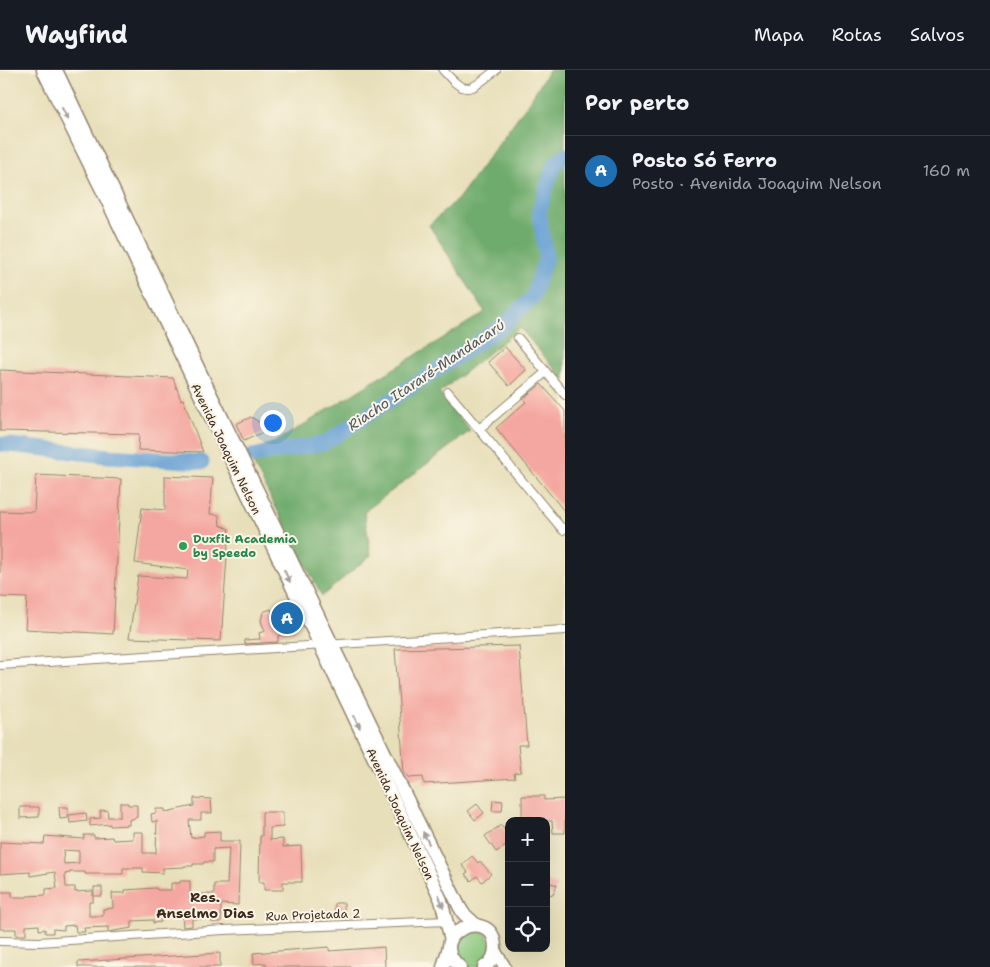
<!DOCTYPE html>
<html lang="pt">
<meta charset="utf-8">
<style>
:root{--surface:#171b24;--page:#20242c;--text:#f1f3f6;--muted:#9ea1a6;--line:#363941;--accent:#1f6fb2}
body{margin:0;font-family:"Shantell Sans",sans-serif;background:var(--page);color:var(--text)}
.controls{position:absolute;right:15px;bottom:15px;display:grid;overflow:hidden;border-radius:10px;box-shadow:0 5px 20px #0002}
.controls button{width:45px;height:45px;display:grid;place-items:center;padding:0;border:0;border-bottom:1px solid var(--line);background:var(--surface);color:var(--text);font:25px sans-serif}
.you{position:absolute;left:272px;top:352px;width:18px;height:18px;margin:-12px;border:4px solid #fff;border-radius:50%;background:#1a73e8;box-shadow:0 0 0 8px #1a73e833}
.badge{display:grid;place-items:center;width:32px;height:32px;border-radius:50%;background:var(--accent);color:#fff;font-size:16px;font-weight:700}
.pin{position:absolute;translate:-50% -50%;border:2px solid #fff;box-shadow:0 1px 5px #0006}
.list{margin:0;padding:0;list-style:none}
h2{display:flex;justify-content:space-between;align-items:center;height:65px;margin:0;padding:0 20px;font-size:21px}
h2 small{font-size:16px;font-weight:400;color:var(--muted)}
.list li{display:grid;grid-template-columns:32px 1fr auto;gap:15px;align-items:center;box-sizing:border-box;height:70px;padding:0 20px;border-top:1px solid var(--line)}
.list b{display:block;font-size:19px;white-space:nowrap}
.list p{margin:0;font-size:16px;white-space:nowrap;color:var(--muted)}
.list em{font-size:16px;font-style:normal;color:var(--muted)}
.icon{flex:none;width:28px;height:28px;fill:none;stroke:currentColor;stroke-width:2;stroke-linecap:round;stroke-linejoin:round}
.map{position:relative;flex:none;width:565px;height:897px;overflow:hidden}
header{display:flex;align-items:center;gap:30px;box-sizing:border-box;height:70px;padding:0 25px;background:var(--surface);border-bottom:1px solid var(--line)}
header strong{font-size:24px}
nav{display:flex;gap:28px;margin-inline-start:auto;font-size:18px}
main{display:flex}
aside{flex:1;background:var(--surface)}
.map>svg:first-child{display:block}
</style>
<header>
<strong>Wayfind</strong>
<nav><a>Mapa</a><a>Rotas</a><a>Salvos</a></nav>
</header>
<main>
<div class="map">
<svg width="565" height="897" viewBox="0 0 565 897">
<rect width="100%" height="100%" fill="#fcf5e5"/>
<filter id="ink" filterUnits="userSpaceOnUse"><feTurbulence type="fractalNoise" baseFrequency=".02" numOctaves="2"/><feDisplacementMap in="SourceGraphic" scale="10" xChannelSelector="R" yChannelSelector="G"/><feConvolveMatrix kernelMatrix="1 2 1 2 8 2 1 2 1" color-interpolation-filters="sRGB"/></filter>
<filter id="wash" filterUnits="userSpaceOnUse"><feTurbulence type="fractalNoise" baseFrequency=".0096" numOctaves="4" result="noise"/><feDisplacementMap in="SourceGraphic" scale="20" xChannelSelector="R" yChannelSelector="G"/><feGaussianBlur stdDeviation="1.12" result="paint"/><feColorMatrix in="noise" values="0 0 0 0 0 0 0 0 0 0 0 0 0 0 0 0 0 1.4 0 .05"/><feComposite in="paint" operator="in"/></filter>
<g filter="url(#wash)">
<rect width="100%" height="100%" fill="#e7dfb9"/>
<!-- green -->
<path fill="#88c67d" stroke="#62784e" d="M469,859L487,864L492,881L479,897H467L457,889L455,871Z"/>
<!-- forest -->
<path fill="#6eab6c" stroke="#546a45" d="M549,0H565V311L520,258L439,323L470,361L364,442L371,485L322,526L247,382L276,372L485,242L429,155L458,129L529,32Z"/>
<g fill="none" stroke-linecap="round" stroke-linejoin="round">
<!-- river -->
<path stroke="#639ed3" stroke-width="15" d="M0,374L109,386L202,392
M253,386L325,373L452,290L505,254L533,227L546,186L539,141L554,95L565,85"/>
</g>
<g id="blocks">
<!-- building -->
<path fill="#f4a7a0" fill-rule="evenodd" d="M505,277L526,300L509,316L488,292Z
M0,300L173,308L181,330L183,329L203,382L138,380L139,364L0,361Z
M541,314L565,341V442L496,358L526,332L523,329Z
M251,347L270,359L244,371L236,354Z
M36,405L121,409L113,564L25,559L27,528L0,527V441L34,442Z
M165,406L213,408L210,444L219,445L220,455L229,459L221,571L129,568L138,506L187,509L188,500L135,493L142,438L165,440Z
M280,534L288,536L297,555L294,563L288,561L278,566V572L245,574V570L260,569L259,563L265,561L261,551L263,542L271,539L277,553Z
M519,576L527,675H518L521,702L514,703L515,708L424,714L423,707L409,708L404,703L395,579Z
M522,726H544V730L565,729V763H553L552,751H533V747H522Z
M194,728L211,729L212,743H201V750H189L191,768L204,766V762L220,761V771H240L238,835L221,834V852H211V849H192V856L183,857L182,845L161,847V852L153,853V850L132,851V858L108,862V857L84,858L85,862H76L75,855L64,856V860L53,859V863H45V859L39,860V855L26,856V865H16V859H0V822H12V827H27V826L46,825V819L57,818L55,802L30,806V802L0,804V772L44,774L45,766L84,769V765H94V768L112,767L113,770L133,769V762H143V783H156L157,751L152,752L151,744L156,743V739H165V742L194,736ZM229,778L227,814H214V824H202V832H190V811H180V813H171V820H157L156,818L125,820V823H112L113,838L103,839V846H89V832H93V821L75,822V817H66L65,804L70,803V802H85V804H123V798H143V802L163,803V798L184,797V796H193V794H203L204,792H213V779ZM63,780L79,781V793L64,794Z
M493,730L503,731L502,741H492Z
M120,733H128V735H137V747L129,750V755L110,756V754L90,756V749L101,748L100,741L107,740L108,747H120Z
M477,734L484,743L475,750L468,741Z
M20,737H39V747L20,748Z
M59,737H68V748L60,749Z
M262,742H283V757L270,758V770L283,769V777L301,776L302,812H283V820H264V812H259L260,766H262Z
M86,743L87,751L70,753L69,745Z
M501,755L509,767V774L496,782L485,766Z
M472,786L478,793L480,791L491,804L482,812L477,806L471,811L465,804L468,802L462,795Z
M548,812L557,815L553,825L546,823Z
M94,817H102V826H94Z
M335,833H344V845L335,846Z
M329,877V881L384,877L385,897H266V893L254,894L253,883Z
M220,883V897H78V892Z"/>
</g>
</g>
<g filter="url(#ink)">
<use href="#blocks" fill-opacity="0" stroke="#91846c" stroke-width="1"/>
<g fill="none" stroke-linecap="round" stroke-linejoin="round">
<defs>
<path id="street" d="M443,0C467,28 470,20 496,0
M518,268L565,325
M448,322L563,460L565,458
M479,359L546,302
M0,595L565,560
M0,871L39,872L224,860L447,851"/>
<path id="secondary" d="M495,881L505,897"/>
<path id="primary" d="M43,0L106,128L426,797L441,830L451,870
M56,0L211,325L459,836L463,843L476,855
M443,897L449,877
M460,897C422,864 494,834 495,877C495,886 491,893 484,897"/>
</defs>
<!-- street casing -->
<use href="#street" stroke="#91846c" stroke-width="10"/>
<!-- secondary casing -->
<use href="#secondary" stroke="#91846c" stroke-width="14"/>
<!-- primary casing -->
<use href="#primary" stroke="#91846c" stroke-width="15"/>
<!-- street -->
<use href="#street" stroke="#fff" stroke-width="8"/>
<!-- secondary -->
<use href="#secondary" stroke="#fff" stroke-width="11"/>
<!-- primary -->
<use href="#primary" stroke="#fff" stroke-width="12"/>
</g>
<!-- one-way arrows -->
<defs><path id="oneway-solid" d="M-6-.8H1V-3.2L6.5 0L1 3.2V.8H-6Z" transform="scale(1.25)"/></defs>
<g fill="#a79f9a">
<use href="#oneway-solid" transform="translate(65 44) rotate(64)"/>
<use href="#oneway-solid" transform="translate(287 506) rotate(64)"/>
<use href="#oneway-solid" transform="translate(357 652) rotate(65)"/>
<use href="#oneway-solid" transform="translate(426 768) rotate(-116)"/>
<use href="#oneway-solid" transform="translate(441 831) rotate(69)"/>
</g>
</g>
<!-- markers -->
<circle fill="#2e9e5b" stroke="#fcf5e5" stroke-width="2" cx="183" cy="476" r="5"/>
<g text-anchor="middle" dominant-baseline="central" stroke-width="4" stroke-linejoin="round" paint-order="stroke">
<!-- street labels -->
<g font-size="12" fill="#3b2a1e" stroke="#fcf5e5">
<text transform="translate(226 379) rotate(64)">Avenida Joaquim Nelson</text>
<text transform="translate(400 744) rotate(65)">Avenida Joaquim Nelson</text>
<text transform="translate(313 845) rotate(-2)">Rua Projetada 2</text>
</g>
<!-- leisure labels -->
<g font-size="12" font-weight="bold" fill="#27864d" stroke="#fcf5e5" text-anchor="start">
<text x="193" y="469">Duxfit Academia<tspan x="193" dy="14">by Speedo</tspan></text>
</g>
<!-- water labels -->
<g font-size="14" font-style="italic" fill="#4b5866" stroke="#fcf5e5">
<text transform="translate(426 305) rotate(-34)">Riacho Itararé-Mandacarú</text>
</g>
<!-- neighbourhood labels -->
<g font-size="14" font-weight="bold" fill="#3b2a1e" stroke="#fcf5e5">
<text x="205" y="827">Res.<tspan x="205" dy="16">Anselmo Dias</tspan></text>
</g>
</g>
</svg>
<div class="controls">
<button>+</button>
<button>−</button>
<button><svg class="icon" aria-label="locate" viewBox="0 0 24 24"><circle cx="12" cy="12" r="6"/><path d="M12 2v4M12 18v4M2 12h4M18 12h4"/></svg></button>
</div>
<div class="you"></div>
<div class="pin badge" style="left:287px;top:548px">A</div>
</div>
<aside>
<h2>Por perto<small></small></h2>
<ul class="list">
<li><span class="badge">A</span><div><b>Posto Só Ferro</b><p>Posto · Avenida Joaquim Nelson</p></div><em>160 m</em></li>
</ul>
</aside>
</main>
